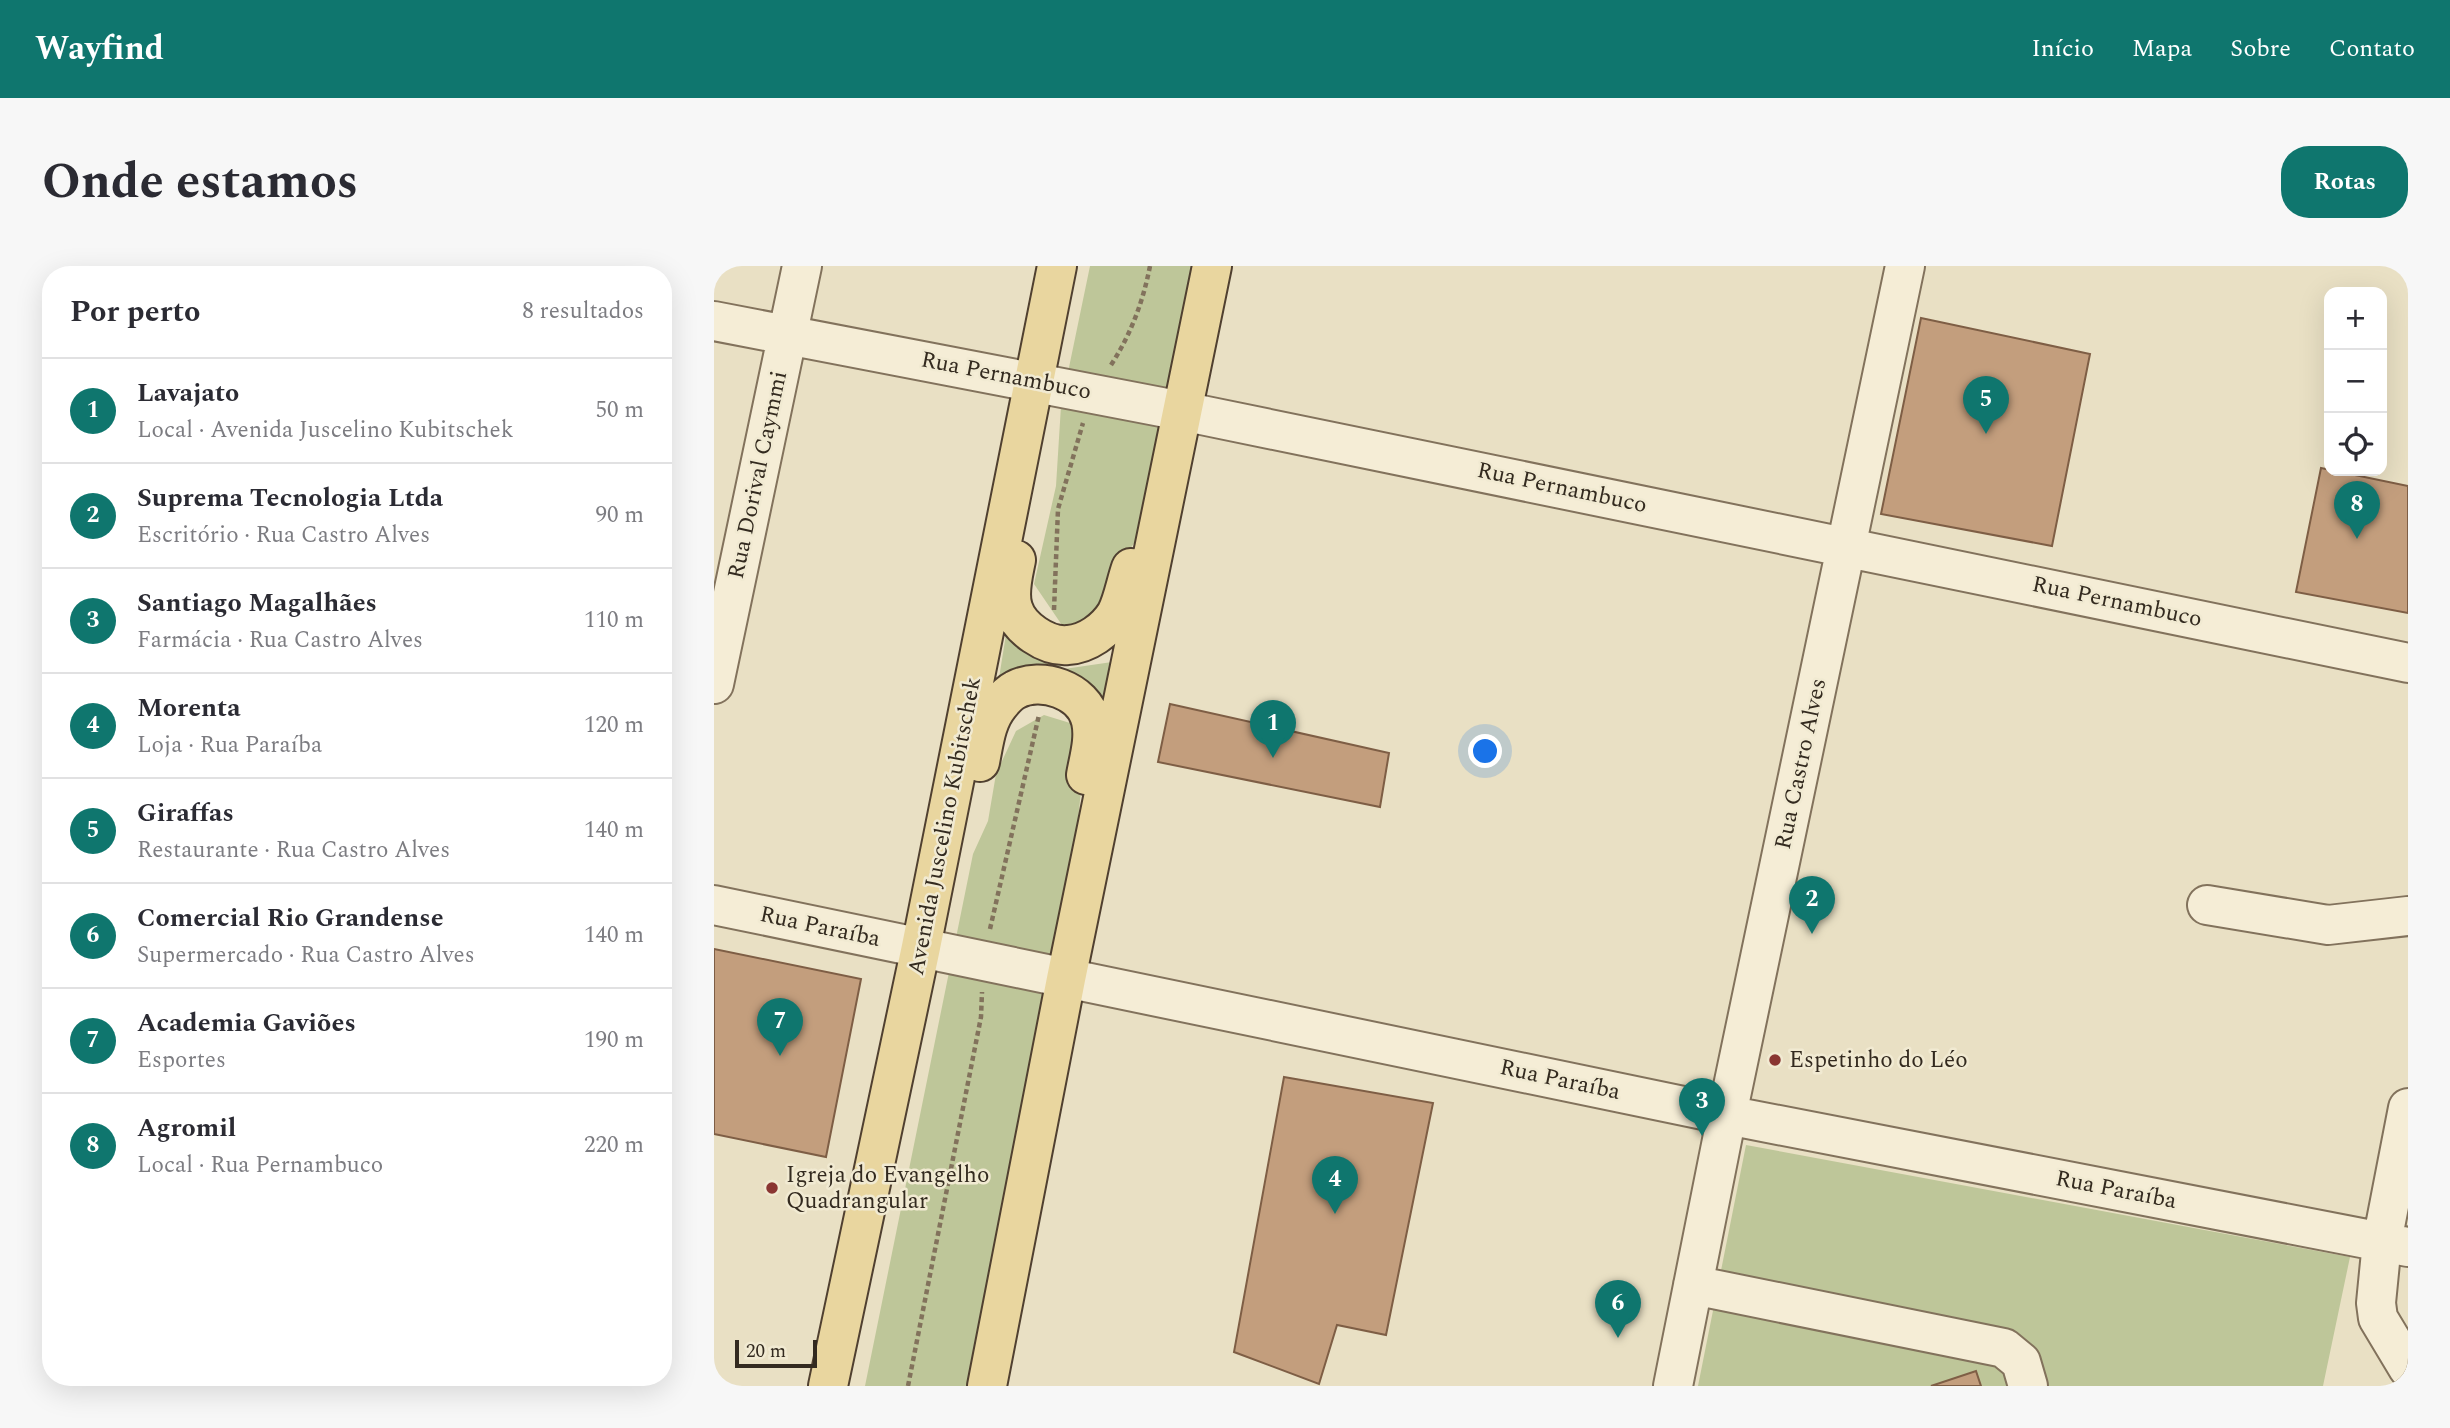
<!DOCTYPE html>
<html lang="pt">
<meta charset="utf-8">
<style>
:root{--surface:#fff;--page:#f7f7f7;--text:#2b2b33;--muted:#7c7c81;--line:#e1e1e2;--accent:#0f766e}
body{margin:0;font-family:Spectral,serif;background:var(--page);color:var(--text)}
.controls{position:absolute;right:21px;top:21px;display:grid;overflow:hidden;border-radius:14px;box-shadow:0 7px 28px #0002}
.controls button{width:63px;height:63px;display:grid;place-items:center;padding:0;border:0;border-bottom:2px solid var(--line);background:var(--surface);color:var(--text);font:35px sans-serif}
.scale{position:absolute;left:21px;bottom:18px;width:82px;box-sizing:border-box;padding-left:7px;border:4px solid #332a1f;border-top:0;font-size:19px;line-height:24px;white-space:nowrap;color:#332a1f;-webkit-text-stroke:5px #f1ead2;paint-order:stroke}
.you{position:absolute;left:772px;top:486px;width:24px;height:24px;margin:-18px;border:5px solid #fff;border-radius:50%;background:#1a73e8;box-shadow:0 0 0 10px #1a73e833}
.badge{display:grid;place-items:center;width:46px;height:46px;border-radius:50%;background:var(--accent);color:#fff;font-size:23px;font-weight:700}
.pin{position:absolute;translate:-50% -58px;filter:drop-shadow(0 2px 4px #0008)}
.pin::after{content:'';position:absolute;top:37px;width:24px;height:21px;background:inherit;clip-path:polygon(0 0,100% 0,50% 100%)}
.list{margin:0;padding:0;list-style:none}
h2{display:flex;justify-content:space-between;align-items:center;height:91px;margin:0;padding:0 28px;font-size:30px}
h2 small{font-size:23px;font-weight:400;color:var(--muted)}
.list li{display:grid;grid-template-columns:46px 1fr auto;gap:21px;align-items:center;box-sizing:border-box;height:105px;padding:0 28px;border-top:2px solid var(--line)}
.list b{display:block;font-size:26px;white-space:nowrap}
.list p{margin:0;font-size:23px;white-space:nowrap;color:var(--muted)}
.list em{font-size:23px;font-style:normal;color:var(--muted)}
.icon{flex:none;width:38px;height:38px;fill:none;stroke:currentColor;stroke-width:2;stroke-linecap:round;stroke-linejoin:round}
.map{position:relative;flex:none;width:1694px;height:1120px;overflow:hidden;border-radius:28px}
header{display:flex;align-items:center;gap:42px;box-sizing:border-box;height:98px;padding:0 35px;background:var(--accent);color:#fff}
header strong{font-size:33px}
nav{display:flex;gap:38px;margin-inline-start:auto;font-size:24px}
.intro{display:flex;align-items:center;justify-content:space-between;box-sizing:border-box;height:168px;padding:0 42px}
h1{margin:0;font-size:49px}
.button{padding:18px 32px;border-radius:28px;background:var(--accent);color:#fff;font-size:24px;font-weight:700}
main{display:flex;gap:42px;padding:0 42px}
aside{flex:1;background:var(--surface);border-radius:28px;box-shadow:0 7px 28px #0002}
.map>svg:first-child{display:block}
</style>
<header>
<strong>Wayfind</strong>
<nav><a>Início</a><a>Mapa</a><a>Sobre</a><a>Contato</a></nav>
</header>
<div class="intro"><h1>Onde estamos</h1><a class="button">Rotas</a></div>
<main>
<aside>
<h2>Por perto<small>8 resultados</small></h2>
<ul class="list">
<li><span class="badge">1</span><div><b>Lavajato</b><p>Local · Avenida Juscelino Kubitschek</p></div><em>50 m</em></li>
<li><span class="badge">2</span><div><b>Suprema Tecnologia Ltda</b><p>Escritório · Rua Castro Alves</p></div><em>90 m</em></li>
<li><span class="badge">3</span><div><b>Santiago Magalhães</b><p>Farmácia · Rua Castro Alves</p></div><em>110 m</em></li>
<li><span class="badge">4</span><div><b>Morenta</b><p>Loja · Rua Paraíba</p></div><em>120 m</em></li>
<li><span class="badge">5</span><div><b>Giraffas</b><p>Restaurante · Rua Castro Alves</p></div><em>140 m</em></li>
<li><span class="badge">6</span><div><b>Comercial Rio Grandense</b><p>Supermercado · Rua Castro Alves</p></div><em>140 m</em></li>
<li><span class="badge">7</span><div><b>Academia Gaviões</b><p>Esportes</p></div><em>190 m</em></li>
<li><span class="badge">8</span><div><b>Agromil</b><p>Local · Rua Pernambuco</p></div><em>220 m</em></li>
</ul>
</aside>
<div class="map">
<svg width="1694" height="1120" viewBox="0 0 1694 1120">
<rect width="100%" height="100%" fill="#e9e0c4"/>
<!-- green -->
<path fill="#bec699" d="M376,0H485L432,260L409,293L384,353L354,368L320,318L342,220L347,140Z
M293,362L350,403L398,396V452L370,419L281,437Z
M330,449L356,457L371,486L359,602L257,1120H151L259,588L274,555L282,508L302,465Z
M1032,879L1636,991L1609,1120H984Z"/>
<!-- building -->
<path fill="#c39e7d" stroke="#7e5e45" stroke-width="2" d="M1207,52L1376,88L1338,280L1167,248Z
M1607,202L1694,220V347L1582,326Z
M456,438L675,487L666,541L444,496Z
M0,683L147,713L112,891L0,868Z
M570,811L719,837L672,1069L623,1059L605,1118L520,1086Z
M1262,1105L1267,1120H1217Z"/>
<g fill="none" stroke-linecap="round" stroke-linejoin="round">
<defs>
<path id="minor" d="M0,55L468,145L1694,397
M0,418L88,0
M0,639L1013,849L1694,981
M1493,639L1614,659L1694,650
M1694,842L1668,976L1662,1037L1664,1052L1694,1102
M979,1019L1290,1082L1307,1096L1314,1120
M959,1120L1013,849L1191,0"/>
<path id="major" d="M302,294C299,309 294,327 299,342C305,362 332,381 354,379C373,378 392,364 402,348C409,335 412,316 417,302
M266,496C270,476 272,455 285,439C289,434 295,427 301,424C327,410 370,424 377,455C381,473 375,492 372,509
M114,1120L207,681L343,0
M273,1120L352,713L498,0"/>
</defs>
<!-- minor casing -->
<use href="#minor" stroke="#82725c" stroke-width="42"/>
<!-- major casing -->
<use href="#major" stroke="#504030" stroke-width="42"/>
<!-- path -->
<path stroke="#82725c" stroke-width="4.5" stroke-dasharray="5 3.5" stroke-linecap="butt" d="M397,99C417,68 429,36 436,0
M340,344L344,243L369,157
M276,663L325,449
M194,1120L267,751L268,726"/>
<!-- minor -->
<use href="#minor" stroke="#f5edd6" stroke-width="38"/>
<!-- major -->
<use href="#major" stroke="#e9d69f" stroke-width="38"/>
</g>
<!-- markers -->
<g fill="#8a3632" stroke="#f1ead2" stroke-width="2.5">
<circle cx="1061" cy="794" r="7"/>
<circle cx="58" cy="922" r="7"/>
</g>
<g text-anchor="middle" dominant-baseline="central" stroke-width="5" stroke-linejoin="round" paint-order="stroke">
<!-- street labels -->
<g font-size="23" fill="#332a1f" stroke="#f1ead2">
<text transform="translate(292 110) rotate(11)">Rua Pernambuco</text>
<text transform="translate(44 209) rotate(-78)">Rua Dorival Caymmi</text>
<text transform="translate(848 222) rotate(12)">Rua Pernambuco</text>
<text transform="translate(1403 336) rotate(12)">Rua Pernambuco</text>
<text transform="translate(1087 498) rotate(-78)">Rua Castro Alves</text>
<text transform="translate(231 560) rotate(-79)">Avenida Juscelino Kubitschek</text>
<text transform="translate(106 661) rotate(12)">Rua Paraíba</text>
<text transform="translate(846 814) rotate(12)">Rua Paraíba</text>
<text transform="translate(1402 924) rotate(11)">Rua Paraíba</text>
</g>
<!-- poi labels -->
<g font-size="23" fill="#332a1f" stroke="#f1ead2" text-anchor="start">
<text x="1075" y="794">Espetinho do Léo</text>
<text x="72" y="909">Igreja do Evangelho<tspan x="72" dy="26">Quadrangular</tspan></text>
</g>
</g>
</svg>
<div class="controls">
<button>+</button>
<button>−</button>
<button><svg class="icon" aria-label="locate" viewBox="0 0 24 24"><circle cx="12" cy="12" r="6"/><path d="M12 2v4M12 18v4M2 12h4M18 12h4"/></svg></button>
</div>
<div class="scale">20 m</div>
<div class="you"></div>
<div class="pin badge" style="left:559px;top:492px">1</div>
<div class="pin badge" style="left:1098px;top:668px">2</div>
<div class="pin badge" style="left:988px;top:870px">3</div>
<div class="pin badge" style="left:621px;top:948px">4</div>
<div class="pin badge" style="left:1272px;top:168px">5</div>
<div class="pin badge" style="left:904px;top:1072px">6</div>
<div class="pin badge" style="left:66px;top:790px">7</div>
<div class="pin badge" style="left:1643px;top:273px">8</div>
</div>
</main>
